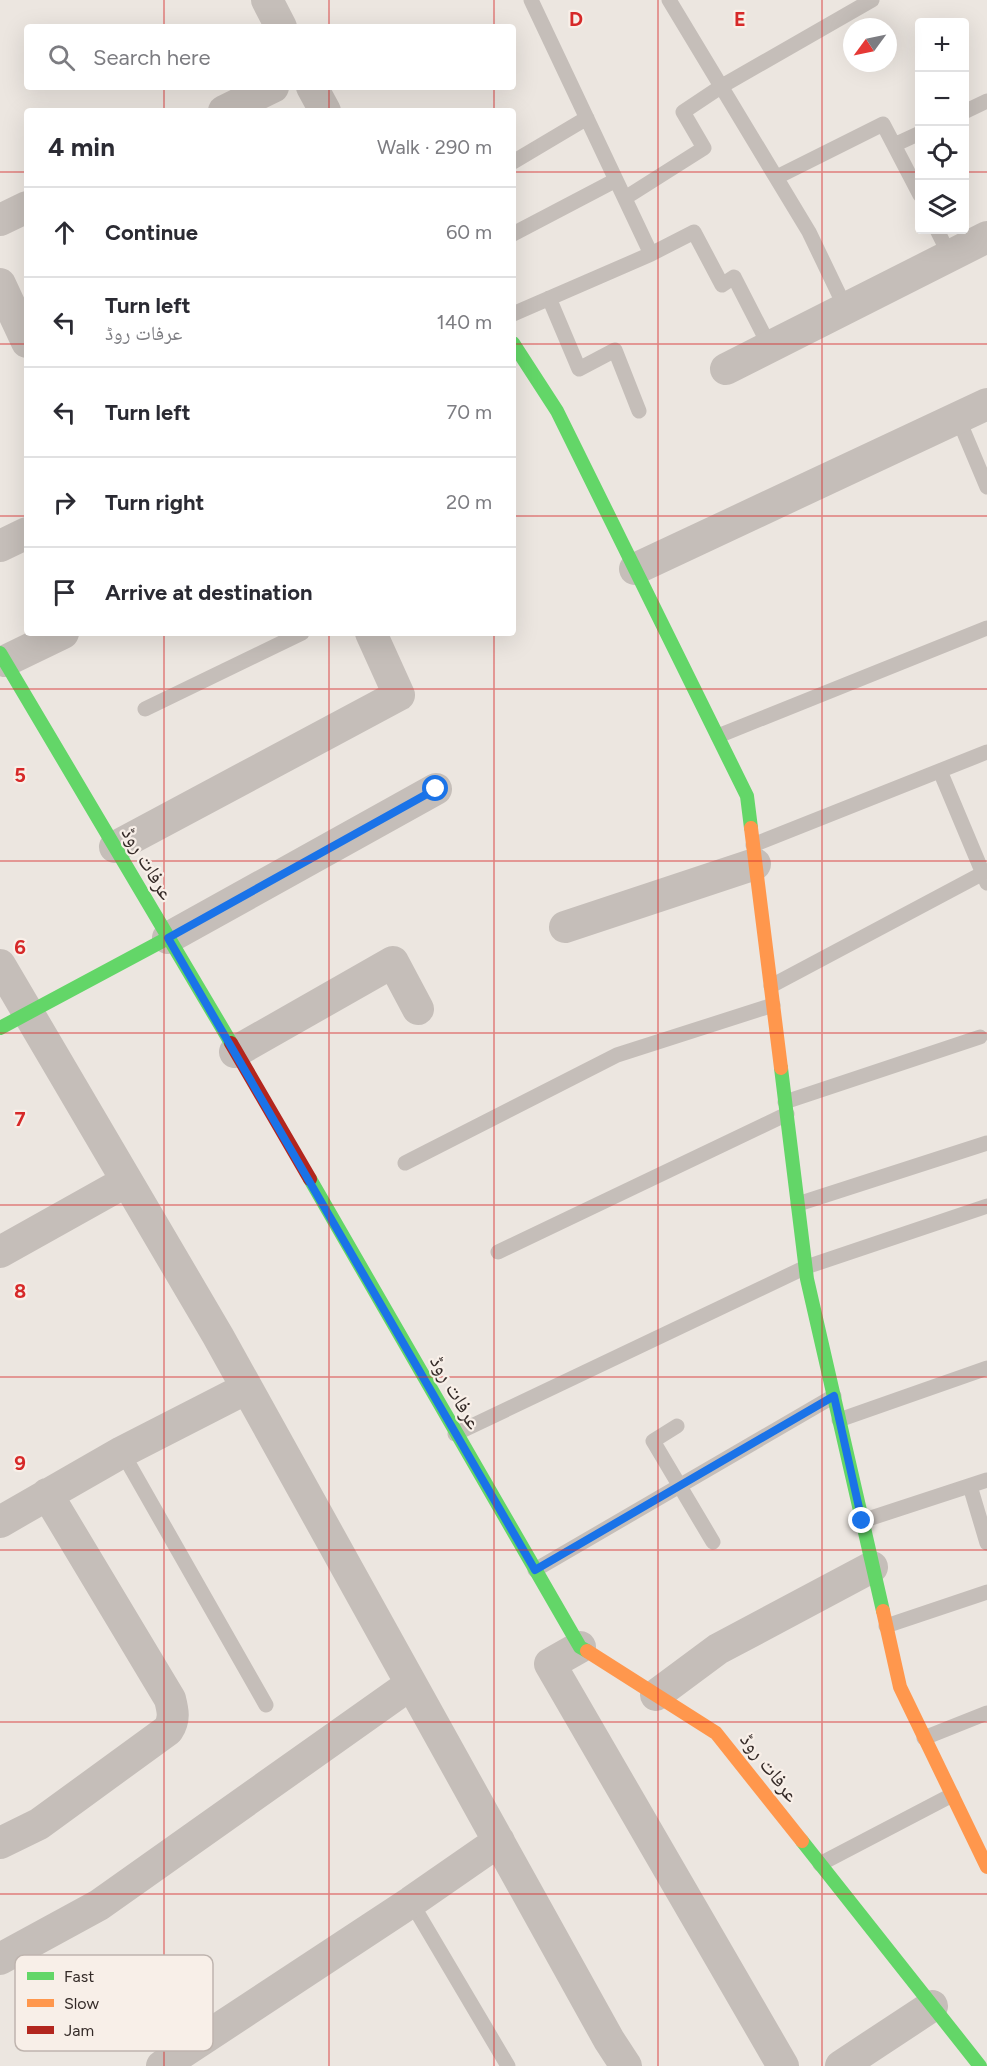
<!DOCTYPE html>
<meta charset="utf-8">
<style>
:root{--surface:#fff;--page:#f2f2f3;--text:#2b2b33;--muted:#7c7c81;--line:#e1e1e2}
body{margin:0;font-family:Figtree,"Noto Naskh Arabic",sans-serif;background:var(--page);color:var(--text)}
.controls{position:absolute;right:18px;top:18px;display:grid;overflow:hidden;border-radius:6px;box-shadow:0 6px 24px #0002}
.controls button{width:54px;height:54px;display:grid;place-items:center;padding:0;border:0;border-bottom:2px solid var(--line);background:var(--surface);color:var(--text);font:30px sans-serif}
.compass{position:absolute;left:843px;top:18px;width:54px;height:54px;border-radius:50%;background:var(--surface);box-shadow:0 6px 24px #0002;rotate:237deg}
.stop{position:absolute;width:18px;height:18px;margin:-14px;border:4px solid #1a73e8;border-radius:50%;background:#fff}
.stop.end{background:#1a73e8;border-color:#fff;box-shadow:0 2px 6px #0008}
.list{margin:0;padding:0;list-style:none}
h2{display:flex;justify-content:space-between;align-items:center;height:78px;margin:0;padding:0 24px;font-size:26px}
h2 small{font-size:20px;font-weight:400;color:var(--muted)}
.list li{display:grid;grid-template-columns:39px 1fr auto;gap:18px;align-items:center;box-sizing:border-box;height:90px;padding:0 24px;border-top:2px solid var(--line)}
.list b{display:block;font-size:22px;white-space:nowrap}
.list p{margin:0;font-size:20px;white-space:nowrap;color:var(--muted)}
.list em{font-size:20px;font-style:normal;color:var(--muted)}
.icon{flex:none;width:33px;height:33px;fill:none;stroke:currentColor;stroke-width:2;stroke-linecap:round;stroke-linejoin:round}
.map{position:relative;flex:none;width:987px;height:2066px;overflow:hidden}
.search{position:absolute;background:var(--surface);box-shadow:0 6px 24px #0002;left:24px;top:24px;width:492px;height:66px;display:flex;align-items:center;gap:15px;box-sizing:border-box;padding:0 21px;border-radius:6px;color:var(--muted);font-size:22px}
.panel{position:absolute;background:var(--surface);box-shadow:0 6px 24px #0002;left:24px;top:108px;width:492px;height:528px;border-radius:6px}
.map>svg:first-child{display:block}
</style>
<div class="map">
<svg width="987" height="2066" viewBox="0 0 987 2066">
<rect width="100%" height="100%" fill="#ece6e0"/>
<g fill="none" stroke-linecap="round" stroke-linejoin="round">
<!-- lane -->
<path stroke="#c5beb9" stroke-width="15" d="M531,0L651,254
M669,0L809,232L846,309
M964,112L987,101
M894,145L920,133
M513,162L587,118
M777,177L883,124L920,195
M625,198L704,148L683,112L722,86L872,0
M937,230L950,256
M513,234L616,180
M549,298L579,369L615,350L639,411
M513,314L651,254L694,232L722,285L734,277L770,347
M958,418L987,487
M145,709L302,633
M718,736L987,628
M940,771L987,883
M753,845L987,752
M771,986L987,871
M785,1102L980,1037
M405,1163L617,1055L773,1005
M798,1204L987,1143
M498,1252L787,1114
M839,1420L987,1368
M677,1426L653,1441L713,1542
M455,1434L806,1267L987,1206
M122,1452L266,1705
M970,1486L987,1543
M862,1521L987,1480
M535,1570L834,1396
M886,1626L987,1592
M924,1738L987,1713
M820,1864L952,1795
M411,1902L508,2066"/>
<!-- street -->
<path stroke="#c5beb9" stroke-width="32" d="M267,0L281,27
M312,87L325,111
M224,111L273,87
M0,220L27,207
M0,284L27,342
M726,369L987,237
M0,546L27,533
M635,569L987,404
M5,661L63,633
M115,847L399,695L371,633
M565,927L755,864
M168,938L436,789
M0,965L218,1336L609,2040L626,2066
M235,1052L393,962L418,1009
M0,1252L127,1181
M0,1522L122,1452L247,1388
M580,1647L550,1664L783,2066
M656,1695L718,1649L872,1567
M0,1843L39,1824L168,1730C175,1719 173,1711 170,1699L47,1494
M0,1959L99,1905L411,1684
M162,2066L411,1902L499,1841
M841,2066L932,2006"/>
<!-- fast -->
<path stroke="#63d668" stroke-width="14" d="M513,343L557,411L747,796L751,828
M0,653L231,1043
M0,1028L168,938
M781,1068L807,1279L883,1611
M310,1179L580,1647L587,1651
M802,1841L980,2066"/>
<!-- slow -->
<path stroke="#ff974d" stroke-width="14" d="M751,828L781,1068
M883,1611L900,1687L987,1867
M587,1651L716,1733L802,1841"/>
<!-- jam -->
<path stroke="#b3261e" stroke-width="14" d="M231,1043L310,1179"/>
</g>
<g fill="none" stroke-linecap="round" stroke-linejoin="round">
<!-- route -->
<path stroke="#1a73e8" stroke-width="8" d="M436,789L168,938C292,1148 412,1360 535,1570L834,1396L862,1521"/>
</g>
<!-- grid -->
<path fill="none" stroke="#d62828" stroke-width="1.5" stroke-opacity="0.55" d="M164,0V27M329,0V27M494,0V27M658,0V2066M822,0V2066M164,87V111M329,87V111M494,87V111M0,172H27M513,172H920M964,172H987M0,344H27M513,344H987M0,516H27M513,516H987M164,633V2066M329,633V2066M494,633V2066M0,689H987M0,861H987M0,1033H987M0,1205H987M0,1377H987M0,1550H987M0,1722H987M0,1894H987"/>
<g text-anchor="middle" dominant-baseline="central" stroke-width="4.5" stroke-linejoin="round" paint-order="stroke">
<!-- street labels -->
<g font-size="21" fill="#352b28" stroke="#f8efe8">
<text transform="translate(148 863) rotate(59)">عرفات روڈ</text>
<text transform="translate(456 1392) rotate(60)">عرفات روڈ</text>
<text transform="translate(770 1767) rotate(52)">عرفات روڈ</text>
</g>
</g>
<!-- legend -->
<rect x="15" y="1955" width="198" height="96" rx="9" fill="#f8efe8" stroke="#beb4ae" stroke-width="1.5"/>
<rect x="27" y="1972" width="27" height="8" fill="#63d668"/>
<rect x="27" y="1999" width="27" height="8" fill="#ff974d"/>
<rect x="27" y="2026" width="27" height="8" fill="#b3261e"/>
<g font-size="16" fill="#352b28">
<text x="64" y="1982">Fast</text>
<text x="64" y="2009">Slow</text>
<text x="64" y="2036">Jam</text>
</g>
<g font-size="20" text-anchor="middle" font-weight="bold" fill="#d62828" stroke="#f8efe8" stroke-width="4.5" stroke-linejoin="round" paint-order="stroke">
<text x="576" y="26">D</text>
<text x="740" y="26">E</text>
<text x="20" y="782">5</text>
<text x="20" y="954">6</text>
<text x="20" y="1126">7</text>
<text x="20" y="1298">8</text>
<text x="20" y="1470">9</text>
</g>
</svg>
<div class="controls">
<button>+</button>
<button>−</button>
<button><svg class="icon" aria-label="locate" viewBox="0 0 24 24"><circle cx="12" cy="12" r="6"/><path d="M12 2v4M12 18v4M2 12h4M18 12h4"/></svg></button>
<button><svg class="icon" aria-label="layers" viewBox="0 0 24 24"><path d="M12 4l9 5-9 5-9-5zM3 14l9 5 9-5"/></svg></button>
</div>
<svg class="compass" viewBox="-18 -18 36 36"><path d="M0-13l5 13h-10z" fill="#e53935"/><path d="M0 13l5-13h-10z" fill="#7c7c81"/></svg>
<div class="stop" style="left:436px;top:789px"></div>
<div class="stop end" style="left:862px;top:1521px"></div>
<div class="search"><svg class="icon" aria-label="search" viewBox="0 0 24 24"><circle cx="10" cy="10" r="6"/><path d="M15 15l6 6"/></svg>Search here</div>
<section class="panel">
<h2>4 min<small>Walk · 290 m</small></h2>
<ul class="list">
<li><svg class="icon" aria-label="ahead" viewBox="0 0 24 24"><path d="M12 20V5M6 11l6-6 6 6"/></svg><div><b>Continue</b></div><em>60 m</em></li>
<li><svg class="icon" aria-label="left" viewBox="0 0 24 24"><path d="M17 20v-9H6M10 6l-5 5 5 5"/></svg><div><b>Turn left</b><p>عرفات روڈ</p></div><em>140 m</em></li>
<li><svg class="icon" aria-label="left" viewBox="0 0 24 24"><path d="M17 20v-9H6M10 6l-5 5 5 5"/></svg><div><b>Turn left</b></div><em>70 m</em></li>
<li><svg class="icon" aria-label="right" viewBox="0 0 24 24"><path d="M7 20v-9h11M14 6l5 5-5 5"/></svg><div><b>Turn right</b></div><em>20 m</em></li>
<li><svg class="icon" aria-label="arrive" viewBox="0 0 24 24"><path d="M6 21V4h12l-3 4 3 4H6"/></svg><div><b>Arrive at destination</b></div></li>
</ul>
</section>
</div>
